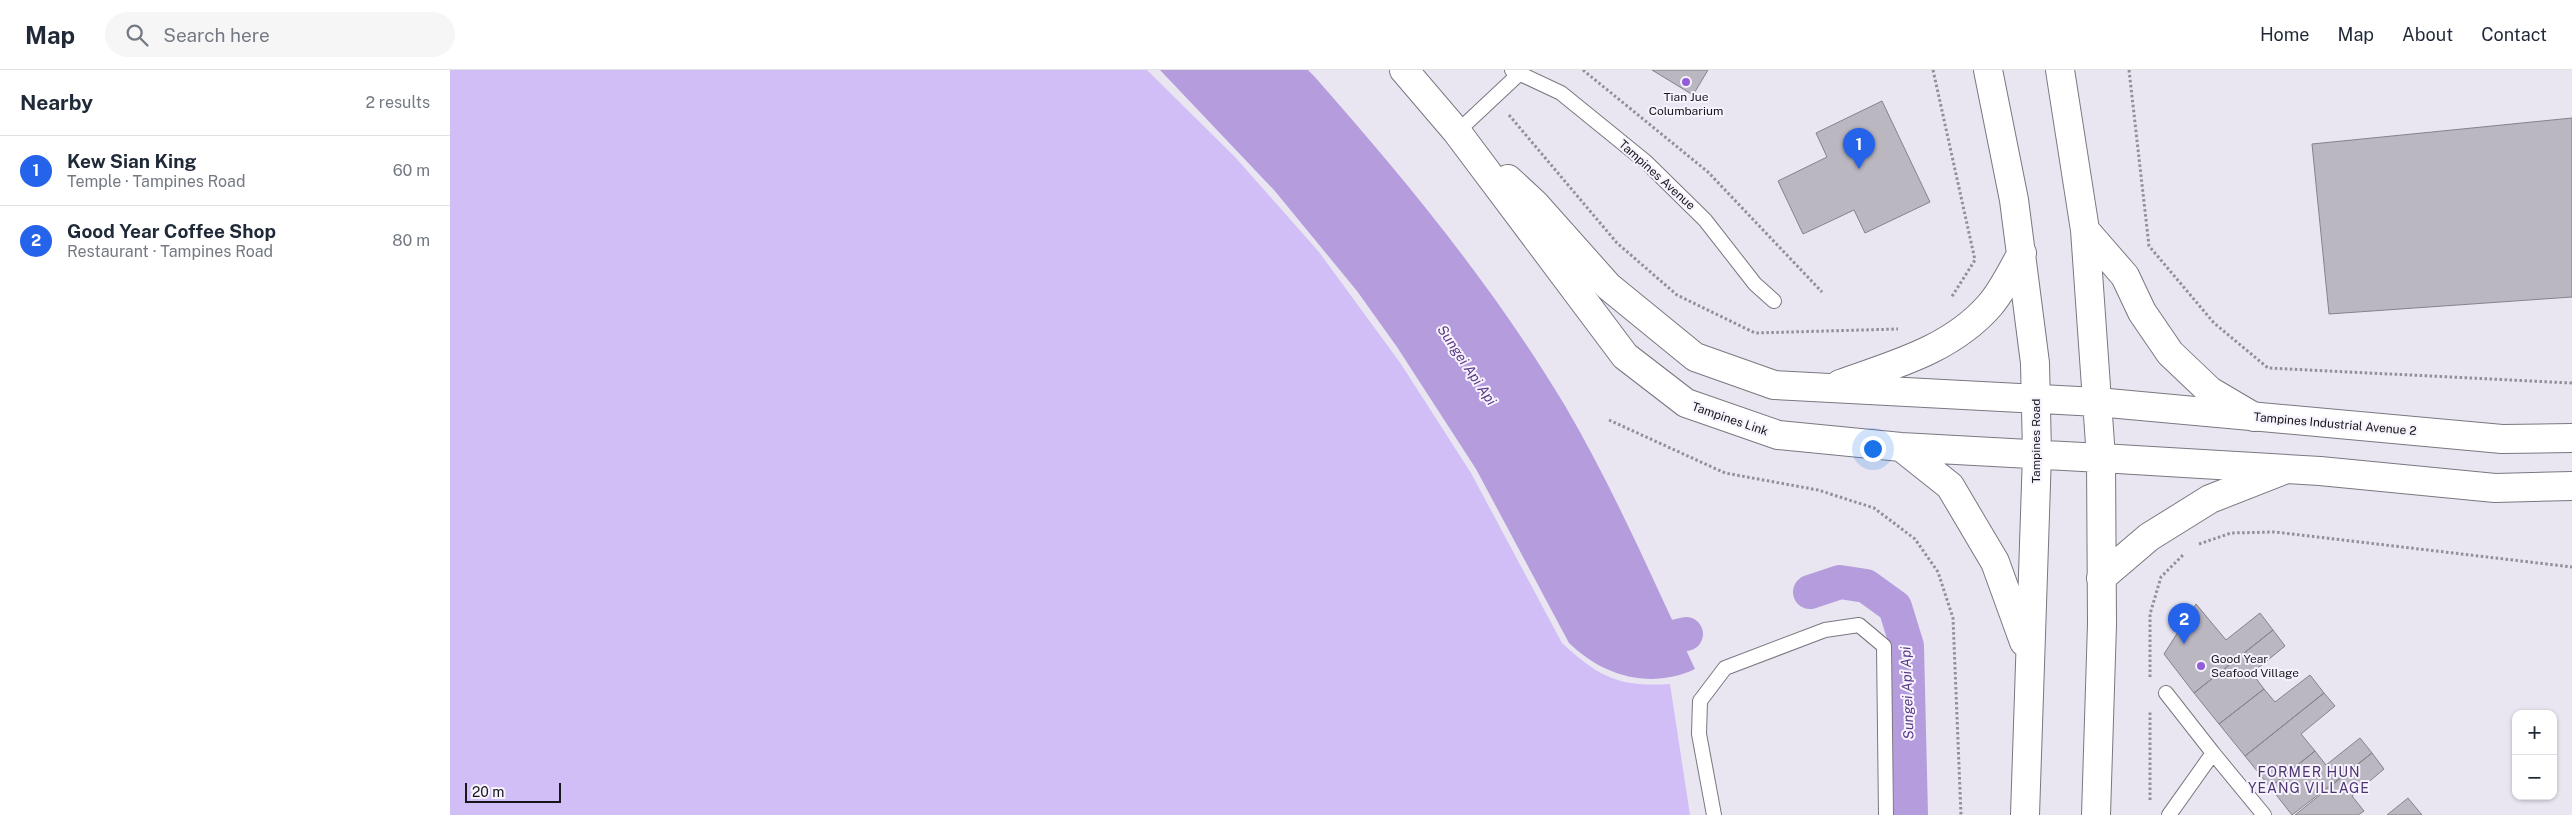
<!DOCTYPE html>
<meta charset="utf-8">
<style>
:root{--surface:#fff;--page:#f6f6f7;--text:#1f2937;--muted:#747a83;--line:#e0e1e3;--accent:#2563eb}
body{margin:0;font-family:"Public Sans",sans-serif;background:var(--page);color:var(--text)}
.controls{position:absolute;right:15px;bottom:15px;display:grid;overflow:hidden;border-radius:10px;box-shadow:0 1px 4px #0004}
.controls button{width:45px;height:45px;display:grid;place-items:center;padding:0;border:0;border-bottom:1px solid var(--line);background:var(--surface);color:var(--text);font:25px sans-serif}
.scale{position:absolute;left:15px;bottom:12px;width:96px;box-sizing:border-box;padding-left:5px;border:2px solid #171619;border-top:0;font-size:14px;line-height:18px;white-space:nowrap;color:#171619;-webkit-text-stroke:4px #f7f3fe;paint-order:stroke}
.you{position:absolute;left:1422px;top:378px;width:18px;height:18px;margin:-12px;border:4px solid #fff;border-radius:50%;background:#1a73e8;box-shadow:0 0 0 8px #1a73e833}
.badge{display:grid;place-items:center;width:32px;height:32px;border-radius:50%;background:var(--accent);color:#fff;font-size:16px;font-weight:700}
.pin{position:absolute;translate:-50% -41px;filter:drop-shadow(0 1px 2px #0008)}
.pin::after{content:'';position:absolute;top:26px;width:18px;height:15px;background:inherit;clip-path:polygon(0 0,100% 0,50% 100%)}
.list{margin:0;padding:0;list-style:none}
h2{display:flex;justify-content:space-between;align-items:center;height:65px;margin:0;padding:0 20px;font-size:21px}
h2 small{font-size:16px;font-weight:400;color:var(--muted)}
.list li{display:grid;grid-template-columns:32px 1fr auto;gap:15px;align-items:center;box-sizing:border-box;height:70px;padding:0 20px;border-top:1px solid var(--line)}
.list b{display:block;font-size:19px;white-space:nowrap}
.list p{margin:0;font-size:16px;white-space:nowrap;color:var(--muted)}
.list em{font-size:16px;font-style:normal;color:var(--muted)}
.icon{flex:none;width:28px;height:28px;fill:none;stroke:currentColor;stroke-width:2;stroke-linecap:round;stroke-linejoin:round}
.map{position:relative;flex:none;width:2122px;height:745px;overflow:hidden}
header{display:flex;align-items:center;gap:30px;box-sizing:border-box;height:70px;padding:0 25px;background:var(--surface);border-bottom:1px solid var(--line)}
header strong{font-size:24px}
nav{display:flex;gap:28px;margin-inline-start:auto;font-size:18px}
.search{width:350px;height:45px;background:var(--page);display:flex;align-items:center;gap:12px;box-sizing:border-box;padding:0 18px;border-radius:28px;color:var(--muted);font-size:19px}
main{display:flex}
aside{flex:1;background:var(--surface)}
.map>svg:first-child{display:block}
</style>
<header>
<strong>Map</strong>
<div class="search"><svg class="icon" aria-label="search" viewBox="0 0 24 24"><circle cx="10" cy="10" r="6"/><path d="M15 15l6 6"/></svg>Search here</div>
<nav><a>Home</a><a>Map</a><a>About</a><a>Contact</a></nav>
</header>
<main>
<aside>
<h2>Nearby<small>2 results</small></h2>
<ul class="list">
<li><span class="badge">1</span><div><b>Kew Sian King</b><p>Temple · Tampines Road</p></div><em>60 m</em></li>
<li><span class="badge">2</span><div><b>Good Year Coffee Shop</b><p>Restaurant · Tampines Road</p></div><em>80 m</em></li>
</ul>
</aside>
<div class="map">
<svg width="2122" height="745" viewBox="0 0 2122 745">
<rect width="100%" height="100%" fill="#e9e6f1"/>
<!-- green -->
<path fill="#d2bef7" d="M0,0H697L785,87L869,182L951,294L1021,403L1112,573C1150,608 1169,617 1220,614L1240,745H0Z"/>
<!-- water -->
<path fill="#b59ddd" d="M710,0H858L864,6C955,109 1043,216 1114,334C1164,419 1203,510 1245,599C1200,620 1153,606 1119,573L1026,399L947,277L907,221L824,120Z"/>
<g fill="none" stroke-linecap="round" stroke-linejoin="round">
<!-- canal -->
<path stroke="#b59ddd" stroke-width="34" d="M1360,522L1390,512L1416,516L1445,537L1457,576L1461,745
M1185,568L1210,570L1236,564"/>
</g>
<!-- building -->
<path fill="#bab7c1" stroke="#85828b" d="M1202,0H1258L1243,25Z
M1432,31L1480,132L1415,163L1404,140L1353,164L1328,111L1377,87L1366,63Z
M2122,48V227L1879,244L1862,74Z
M1746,534L1776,570L1810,543L1823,560L1744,623L1714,584Z
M1823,560L1835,576L1802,603L1814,619L1769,654L1744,623Z
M1860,605L1874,623L1795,686L1769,654L1814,619L1825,632Z
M1874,623L1885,636L1851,664L1865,681L1820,717L1795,686Z
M1910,668L1922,683L1842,745L1820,717L1865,681L1876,695Z
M1922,683L1934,699L1902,726L1914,741L1908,745H1845Z
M1958,728L1972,745H1937Z"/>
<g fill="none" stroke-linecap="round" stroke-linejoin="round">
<defs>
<path id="lane" d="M1062,0L1111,23L1196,92L1255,150L1305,214L1324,231
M1007,62L1069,4
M1716,623L1763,683
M1264,745L1249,664L1250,631L1275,598L1375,560L1409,555L1434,576L1436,745
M1719,745L1763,683L1814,745"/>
<path id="street" d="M1647,332L2052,369L2122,368
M1651,388L1870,401L2045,418L2122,416"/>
<path id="secondary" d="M954,0L1007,62L1175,286L1236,333L1328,365L1451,377L1651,388
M1538,0L1564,130L1585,293L1587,384L1575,745
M1610,0L1635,160L1651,388L1652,554L1646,745
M1058,109L1085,134L1158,216L1245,287L1324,315L1647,332
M1635,160L1675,206L1692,242L1720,283L1760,321L1804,347
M1390,314C1443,295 1501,280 1540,235C1553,220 1562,200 1572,183
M1451,377L1500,416L1545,492L1574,572
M1651,508L1699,467L1760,429L1834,400"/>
</defs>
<!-- lane casing -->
<use href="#lane" stroke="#7a7780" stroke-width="16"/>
<!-- street casing -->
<use href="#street" stroke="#7a7780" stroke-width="30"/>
<!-- secondary casing -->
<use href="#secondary" stroke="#7a7780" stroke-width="30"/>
<!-- path -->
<path stroke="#918f97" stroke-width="3" stroke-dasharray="2.5 2.5" stroke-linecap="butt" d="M1133,0L1258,102L1372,222
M1483,0L1525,190L1501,228
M1679,0L1699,176L1764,253L1818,298L2122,313
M1059,45L1167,173L1227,225L1305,263L1448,259
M1159,350L1275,403L1368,420L1424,438L1465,469L1488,502L1503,548L1511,745
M1749,474L1781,463L1825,462L2122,497
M1700,607V544L1711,507L1734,484
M1700,730V641"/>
<!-- lane -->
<use href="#lane" stroke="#fff" stroke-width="14"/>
<!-- street -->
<use href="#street" stroke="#fff" stroke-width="28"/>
<!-- secondary -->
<use href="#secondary" stroke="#fff" stroke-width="28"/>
</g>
<!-- markers -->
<g fill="#925dd6" stroke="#f7f3fe" stroke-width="2">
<circle cx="1236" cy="12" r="5"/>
<circle cx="1751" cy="596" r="5"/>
</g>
<g text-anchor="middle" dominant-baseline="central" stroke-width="4" stroke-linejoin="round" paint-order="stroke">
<!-- poi labels -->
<g font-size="12" fill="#171619" stroke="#f7f3fe">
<text x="1236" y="27">Tian Jue<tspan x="1236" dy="14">Columbarium</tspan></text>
<text x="1761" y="589" text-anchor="start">Good Year<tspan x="1761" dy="14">Seafood Village</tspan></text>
</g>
<!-- street labels -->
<g font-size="12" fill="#171619" stroke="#f7f3fe">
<text transform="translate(1207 105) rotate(42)">Tampines Avenue</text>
<text transform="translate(1280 349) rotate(19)">Tampines Link</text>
<text transform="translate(1885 354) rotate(5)">Tampines Industrial Avenue 2</text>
<text transform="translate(1586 371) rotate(-90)">Tampines Road</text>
</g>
<!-- water labels -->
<g font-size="14" font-style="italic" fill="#5b3a86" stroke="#f7f3fe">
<text transform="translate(1017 295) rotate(56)">Sungei Api Api</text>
<text transform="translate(1457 623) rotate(-92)">Sungei Api Api</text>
</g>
<!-- neighbourhood labels -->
<g font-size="14" letter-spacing="1" fill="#4d3570" stroke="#f7f3fe">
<text x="1859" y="702">FORMER HUN<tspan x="1859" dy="16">YEANG VILLAGE</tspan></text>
</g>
</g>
</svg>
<div class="controls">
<button>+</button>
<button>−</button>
</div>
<div class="scale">20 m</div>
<div class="you"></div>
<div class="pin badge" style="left:1409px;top:99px">1</div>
<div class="pin badge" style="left:1734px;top:574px">2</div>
</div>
</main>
